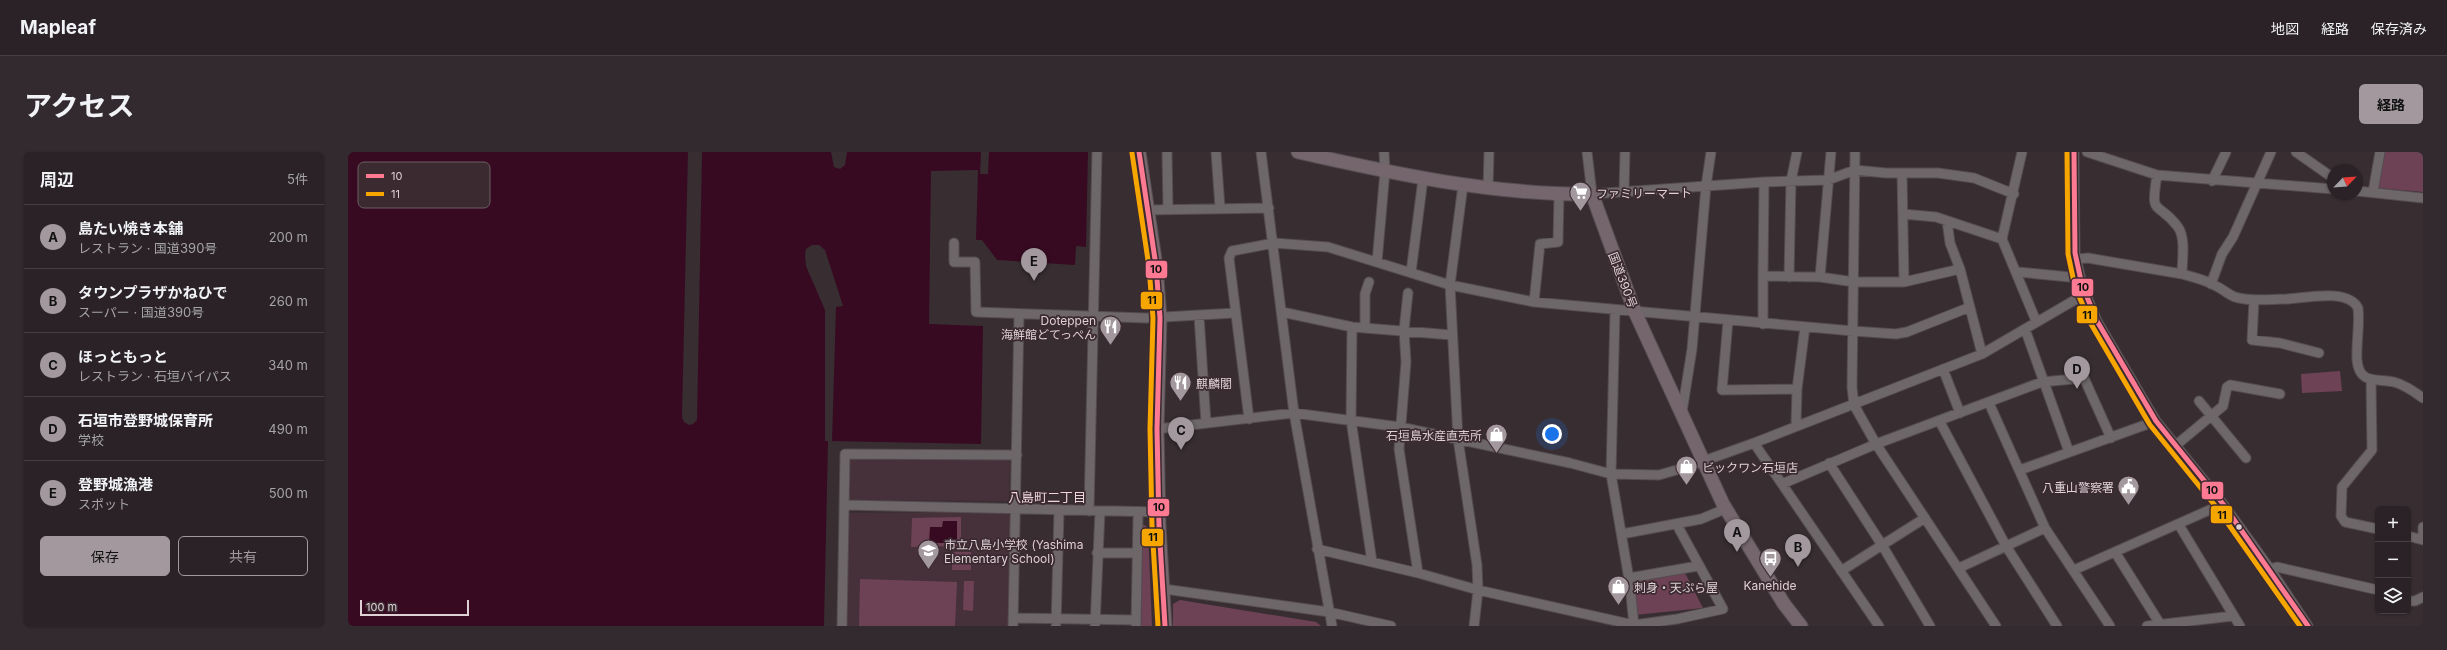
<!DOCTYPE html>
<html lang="ja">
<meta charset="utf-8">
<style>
:root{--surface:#2a2226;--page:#322a2e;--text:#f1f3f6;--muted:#a5a4a7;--line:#463f43;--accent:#a3989d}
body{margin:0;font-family:Inter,"Noto Sans JP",sans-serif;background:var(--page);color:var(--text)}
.controls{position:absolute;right:12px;bottom:12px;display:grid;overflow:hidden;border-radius:6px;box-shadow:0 1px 3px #0004}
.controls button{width:36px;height:36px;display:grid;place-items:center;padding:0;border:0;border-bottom:1px solid var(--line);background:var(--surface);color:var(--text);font:20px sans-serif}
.compass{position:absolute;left:1979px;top:12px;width:36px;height:36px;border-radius:50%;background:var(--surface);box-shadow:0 1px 3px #0004;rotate:65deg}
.scale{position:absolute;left:12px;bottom:10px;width:109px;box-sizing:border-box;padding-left:4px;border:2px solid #ddd1d6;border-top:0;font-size:11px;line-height:14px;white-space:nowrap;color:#ddd1d6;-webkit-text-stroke:3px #3c2a31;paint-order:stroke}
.you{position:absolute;left:1204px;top:282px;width:14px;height:14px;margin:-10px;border:3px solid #fff;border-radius:50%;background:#1a73e8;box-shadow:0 0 0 6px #1a73e833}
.badge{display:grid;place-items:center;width:26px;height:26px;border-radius:50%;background:var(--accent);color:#111;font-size:13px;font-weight:700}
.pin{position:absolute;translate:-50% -33px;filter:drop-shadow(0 1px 2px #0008)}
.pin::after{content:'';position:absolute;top:21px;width:14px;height:12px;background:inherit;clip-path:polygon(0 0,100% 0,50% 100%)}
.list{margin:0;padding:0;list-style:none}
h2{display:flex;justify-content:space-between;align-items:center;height:52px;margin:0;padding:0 16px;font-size:17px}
h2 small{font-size:13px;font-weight:400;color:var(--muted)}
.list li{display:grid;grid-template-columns:26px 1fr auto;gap:12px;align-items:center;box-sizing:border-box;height:64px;padding:0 16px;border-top:1px solid var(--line)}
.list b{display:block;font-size:15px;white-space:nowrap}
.list p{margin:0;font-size:13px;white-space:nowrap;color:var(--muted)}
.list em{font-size:13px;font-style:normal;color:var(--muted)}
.actions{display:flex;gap:8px;padding:12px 16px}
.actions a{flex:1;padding:9px 0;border:1px solid var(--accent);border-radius:6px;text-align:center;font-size:14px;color:var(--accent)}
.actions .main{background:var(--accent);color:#111}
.icon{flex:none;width:22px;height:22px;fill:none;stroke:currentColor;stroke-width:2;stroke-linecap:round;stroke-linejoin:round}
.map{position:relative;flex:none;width:2075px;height:474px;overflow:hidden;border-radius:6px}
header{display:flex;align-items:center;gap:24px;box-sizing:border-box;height:56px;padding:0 20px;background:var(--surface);border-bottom:1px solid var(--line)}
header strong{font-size:19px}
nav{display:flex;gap:22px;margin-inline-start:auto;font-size:14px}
.intro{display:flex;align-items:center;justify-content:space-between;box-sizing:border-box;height:96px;padding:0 24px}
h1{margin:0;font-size:28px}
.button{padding:10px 18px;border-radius:6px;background:var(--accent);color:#111;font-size:14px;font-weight:700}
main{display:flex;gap:24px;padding:0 24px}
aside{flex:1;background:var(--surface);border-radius:6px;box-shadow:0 1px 3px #0004}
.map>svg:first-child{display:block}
</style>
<header>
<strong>Mapleaf</strong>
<nav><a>地図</a><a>経路</a><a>保存済み</a></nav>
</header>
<div class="intro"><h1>アクセス</h1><a class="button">経路</a></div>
<main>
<aside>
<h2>周辺<small>5件</small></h2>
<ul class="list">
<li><span class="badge">A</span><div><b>島たい焼き本舗</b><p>レストラン · 国道390号</p></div><em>200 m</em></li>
<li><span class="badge">B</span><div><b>タウンプラザかねひで</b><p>スーパー · 国道390号</p></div><em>260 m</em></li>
<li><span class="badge">C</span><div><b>ほっともっと</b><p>レストラン · 石垣バイパス</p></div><em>340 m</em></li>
<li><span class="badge">D</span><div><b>石垣市登野城保育所</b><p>学校</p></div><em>490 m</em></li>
<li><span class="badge">E</span><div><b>登野城漁港</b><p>スポット</p></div><em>500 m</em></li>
</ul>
<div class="actions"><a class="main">保存</a><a>共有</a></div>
</aside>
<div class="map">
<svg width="2075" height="474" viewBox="0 0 2075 474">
<rect width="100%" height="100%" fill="#382e32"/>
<!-- built -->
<path fill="#463039" d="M499,305L662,307L661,349L499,348Z
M658,360L663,365L661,474H496L499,361Z"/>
<!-- green -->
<path fill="#6e4255" d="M2037,0H2075V40L2030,36Z
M1992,219L1994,239L1954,241L1953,222Z
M613,365V394L563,395L564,366Z
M794,372L798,374L800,379L804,474H793Z
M604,400H623V418H604Z
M1336,419L1355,456L1287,463L1283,428Z
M512,427L609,430L607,474H511Z
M616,429H626L625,459L615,458Z
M832,448L968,470L973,474H825V452Z"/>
<!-- water -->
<path fill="#370a21" d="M0,0H740L738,95L728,94L727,113L649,108L634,88H628L630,18L583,19L581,172L635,174L633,292L480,289L476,474H0Z
M595,369H609V391H581L582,375H594Z"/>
<!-- pier -->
<path fill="#382e32" d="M340,0H354L349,268L345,272L341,273L336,270L334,265Z
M483,0H499L497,13L492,17L486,15Z
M633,0H641L640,22H632Z
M464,93H471L477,98L495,154L488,155L484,289H477V158L458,114L457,103L458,97Z"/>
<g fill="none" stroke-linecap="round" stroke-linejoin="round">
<defs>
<path id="minor" d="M819,0L820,56
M868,0L872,56
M913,0L946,261L984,474
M1239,0L1244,42L1416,30L1480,28L1507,18L1538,21H1590L1626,26L1666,42
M1507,0L1504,235L1506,253L1528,292L1648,474
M1674,0L1654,87L1688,169
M1726,0L1727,101L1734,133L1749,169L1808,269L1875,352L1922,417L1960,474
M1739,0L1809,23L1985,37
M1948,0L1985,26
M1554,21L1556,130
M1809,23C1802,67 1809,47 1830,75C1838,86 1834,109 1834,122C1845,125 1858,128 1868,134C1875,137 1879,142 1887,145C1903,150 1922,147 1939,147C1957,146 2000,136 2010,156C2012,173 2008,191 2009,208C2011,233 2029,226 2046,230C2057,233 2065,239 2075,246
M1864,29L1878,0
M1416,30L1415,124L1472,125L1506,130H1556L1612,117
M1115,33L1102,133L1110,287L1129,413L1130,438L1126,474
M1140,37L1141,0
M1276,39L1277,0
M2009,39L2075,46
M2025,40L2032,0
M800,58L921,56
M1555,62L1588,65L1654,87
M1599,69L1602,91L1612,117L1634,202
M606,91V110H627L628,160L798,166L887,161
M1728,107L1740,106L1834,122
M1029,110L1037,19L1036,0
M1063,120L1075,27
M1670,120L1732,126
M1441,125L1443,29L1449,0
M1472,125L1483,0
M1863,132L1874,102L1885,85L1923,0
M1060,141L1056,178L1058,210L1051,297L1070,421
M1906,148L1904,188L1932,191L1971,201
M1186,150L1192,92L1210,90L1211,42
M1267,159L1263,322L1282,433L1286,474
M934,160L1004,175L1104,183
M851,164L858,271
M1380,169L1374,238L1449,237
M1415,172V124
M1004,175L1003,268L1024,410
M1017,175V142L1021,130
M1677,177L1721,300
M1595,217L1612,261
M2023,229L2024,298L1994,335L1993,364L1997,370L2030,377
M1851,249L1898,306
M1641,251L1697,376L1762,474
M1334,260L1344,197L1358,34L1363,0
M901,267L881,106L884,99L926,91L980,95L1102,133L1186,150L1505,179L1548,182L1559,180L1622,155
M1592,270L1658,394L1709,474
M1448,273L1449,237L1457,175
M809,277L946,261L1052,275L1222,311L1263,322L1311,323L1339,315L1406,291L1634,202L1737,142
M1406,291L1531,474
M1827,294L1875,254L1879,235L1882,233L1932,242
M1481,311L1534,393L1582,474
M1672,318L1808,269
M1434,332L1528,292L1694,230L1736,226L1763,286
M496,353L811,360
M741,359L749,0
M1831,373L1892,474
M2075,375V382
M1274,382L1353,367L1377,357
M2060,384L2075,388
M969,397L1070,421L1130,438L1286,473L1329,467L1375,457L1329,373
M1767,400L1812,472
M749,401H789
M1611,416L1697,376
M1922,417L1929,415L2030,438
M1726,418L1875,352
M1493,419L1577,366
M1281,426L1350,414
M816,437L981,460L1043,474
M2060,449H2067L2075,445
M665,466L788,468
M788,473L790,366
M494,474L497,302L669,303
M665,474L671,163
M708,474L711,359
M747,474L752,359
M1799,474L1885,464"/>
<path id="highway" d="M791,0L808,114L812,166L809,277L811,374L817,474
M950,0C1047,22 1144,43 1244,42L1287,160L1375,352L1436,452L1453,474"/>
</defs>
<!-- minor casing -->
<use href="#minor" stroke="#544c4f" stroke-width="11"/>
<!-- highway casing -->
<use href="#highway" stroke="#544c4f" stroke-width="15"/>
<!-- minor -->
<use href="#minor" stroke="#6e676a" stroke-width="9"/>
<!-- highway -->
<use href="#highway" stroke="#74666c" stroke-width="13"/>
<defs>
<path id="bus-1" d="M791,0L808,114L812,166L809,277L811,374L817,474
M1726,0L1727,101L1734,133L1749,169L1808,269L1875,352L1960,474"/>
<path id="bus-2" d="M1719,0L1720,102L1727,135L1743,172L1802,273L1869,356L1952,474
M784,1L801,115L805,166L802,277L804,374L810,474"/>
</defs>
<!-- bus-1 casing -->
<use href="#bus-1" stroke="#3c2a31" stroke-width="8"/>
<!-- bus-2 casing -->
<use href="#bus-2" stroke="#3c2a31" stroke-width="8"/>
<!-- bus-1 -->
<use href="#bus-1" stroke="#fe7a93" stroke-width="5"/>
<!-- bus-2 -->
<use href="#bus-2" stroke="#f7a600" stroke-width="5"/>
</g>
<!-- icons -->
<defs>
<symbol id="supermarket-pin" viewBox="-11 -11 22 30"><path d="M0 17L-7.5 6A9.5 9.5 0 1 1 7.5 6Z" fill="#a3989d" stroke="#3c2a31"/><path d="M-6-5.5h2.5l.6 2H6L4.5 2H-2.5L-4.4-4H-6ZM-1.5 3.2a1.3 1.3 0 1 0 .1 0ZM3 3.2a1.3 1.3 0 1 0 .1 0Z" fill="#fff"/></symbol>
<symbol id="restaurant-pin" viewBox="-11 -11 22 30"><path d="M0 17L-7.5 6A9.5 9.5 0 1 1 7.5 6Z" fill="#a3989d" stroke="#3c2a31"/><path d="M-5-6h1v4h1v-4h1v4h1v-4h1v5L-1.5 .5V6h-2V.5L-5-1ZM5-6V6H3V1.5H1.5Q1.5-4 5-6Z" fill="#fff"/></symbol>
<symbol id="shop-pin" viewBox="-11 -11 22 30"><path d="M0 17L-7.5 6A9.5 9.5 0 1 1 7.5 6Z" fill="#a3989d" stroke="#3c2a31"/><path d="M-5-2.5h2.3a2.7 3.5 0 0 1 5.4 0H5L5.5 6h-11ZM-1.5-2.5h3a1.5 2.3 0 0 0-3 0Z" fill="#fff"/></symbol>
<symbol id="civic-pin" viewBox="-11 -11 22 30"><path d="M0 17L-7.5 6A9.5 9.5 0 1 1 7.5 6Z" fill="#a3989d" stroke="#3c2a31"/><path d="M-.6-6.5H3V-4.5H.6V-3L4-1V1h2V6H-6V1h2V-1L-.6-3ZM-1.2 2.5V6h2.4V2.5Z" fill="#fff"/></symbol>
<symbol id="school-pin" viewBox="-11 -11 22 30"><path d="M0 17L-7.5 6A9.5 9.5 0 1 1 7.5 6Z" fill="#a3989d" stroke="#3c2a31"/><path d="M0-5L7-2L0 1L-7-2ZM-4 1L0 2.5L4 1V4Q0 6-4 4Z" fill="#fff"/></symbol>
<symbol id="bus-pin" viewBox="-11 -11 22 30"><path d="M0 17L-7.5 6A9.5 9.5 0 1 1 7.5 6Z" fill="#a3989d" stroke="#3c2a31"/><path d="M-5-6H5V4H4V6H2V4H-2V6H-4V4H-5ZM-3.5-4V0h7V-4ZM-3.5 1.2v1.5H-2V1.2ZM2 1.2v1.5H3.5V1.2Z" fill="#fff"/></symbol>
</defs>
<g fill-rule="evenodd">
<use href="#supermarket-pin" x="1220" y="28" width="25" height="34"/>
<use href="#restaurant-pin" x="750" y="162" width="25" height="34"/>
<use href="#restaurant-pin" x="820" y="218" width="25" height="34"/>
<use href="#shop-pin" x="1136" y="270" width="25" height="34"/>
<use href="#shop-pin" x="1326" y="302" width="25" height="34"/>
<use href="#civic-pin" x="1768" y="322" width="25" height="34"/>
<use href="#school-pin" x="568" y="386" width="25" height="34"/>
<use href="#bus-pin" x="1410" y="394" width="25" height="34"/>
<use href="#shop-pin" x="1258" y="422" width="25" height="34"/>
</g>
<!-- markers -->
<circle fill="#ddd1d6" stroke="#3c2a31" stroke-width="1.5" cx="1891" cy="375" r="3.5"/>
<g text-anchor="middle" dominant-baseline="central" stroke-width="3.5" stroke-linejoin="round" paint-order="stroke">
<!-- poi labels -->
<g font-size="12" fill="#ddd1d6" stroke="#3c2a31" text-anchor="start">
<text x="1248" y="41">ファミリーマート</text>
<text x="748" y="168" text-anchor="end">Doteppen<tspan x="748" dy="14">海鮮館どてっぺん</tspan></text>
<text x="848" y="231">麒麟閣</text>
<text x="1134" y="283" text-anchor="end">石垣島水産直売所</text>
<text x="1354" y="315">ビックワン石垣店</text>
<text x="1766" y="335" text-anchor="end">八重山警察署</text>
<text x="596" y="392">市立八島小学校 (Yashima<tspan x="596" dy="14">Elementary School)</tspan></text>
<text x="1422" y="433" text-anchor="middle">Kanehide</text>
<text x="1286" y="435">刺身・天ぷら屋</text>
</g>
<!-- street labels -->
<g font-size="12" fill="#ddd1d6" stroke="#3c2a31">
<text transform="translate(1275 128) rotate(69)">国道390号</text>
</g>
<!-- neighbourhood labels -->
<g font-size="13" fill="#edd5de" stroke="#3c2a31">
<text x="699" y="345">八島町二丁目</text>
</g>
</g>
<!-- legend -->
<rect x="10" y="10" width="132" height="46" rx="6" fill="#3c2a31" stroke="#6c5c63" stroke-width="1"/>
<rect x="18" y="22" width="18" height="4" fill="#fe7a93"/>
<rect x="18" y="40" width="18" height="4" fill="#f7a600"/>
<g font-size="11" fill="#ddd1d6">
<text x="43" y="28">10</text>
<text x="43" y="46">11</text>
</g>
<g stroke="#3c2a31" stroke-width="1.5">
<rect x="797" y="108" width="23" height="19" rx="4" fill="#fe7a93"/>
<rect x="1723" y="126" width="23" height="19" rx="4" fill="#fe7a93"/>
<rect x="792" y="139" width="23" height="19" rx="4" fill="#f7a600"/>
<rect x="1728" y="153" width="22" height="19" rx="4" fill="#f7a600"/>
<rect x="1853" y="329" width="23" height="19" rx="4" fill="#fe7a93"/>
<rect x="799" y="346" width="23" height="19" rx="4" fill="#fe7a93"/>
<rect x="1862" y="353" width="23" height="19" rx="4" fill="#f7a600"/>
<rect x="793" y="376" width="23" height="19" rx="4" fill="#f7a600"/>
</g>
<g font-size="11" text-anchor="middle" font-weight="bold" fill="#111">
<text x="808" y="121">10</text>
<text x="1735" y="139">10</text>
<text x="804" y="152">11</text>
<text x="1739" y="167">11</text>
<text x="1864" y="342">10</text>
<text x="811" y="359">10</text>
<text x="1874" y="367">11</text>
<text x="805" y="389">11</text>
</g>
</svg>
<div class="controls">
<button>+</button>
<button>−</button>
<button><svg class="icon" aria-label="layers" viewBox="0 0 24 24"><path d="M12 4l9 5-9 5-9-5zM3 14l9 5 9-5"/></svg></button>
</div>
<svg class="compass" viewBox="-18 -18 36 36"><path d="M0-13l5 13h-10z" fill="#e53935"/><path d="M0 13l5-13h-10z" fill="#a5a4a7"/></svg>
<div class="scale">100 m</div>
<div class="you"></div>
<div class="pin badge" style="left:1389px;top:400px">A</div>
<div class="pin badge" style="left:1450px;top:415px">B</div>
<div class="pin badge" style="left:833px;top:298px">C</div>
<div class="pin badge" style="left:1729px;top:237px">D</div>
<div class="pin badge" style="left:686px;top:129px">E</div>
</div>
</main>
